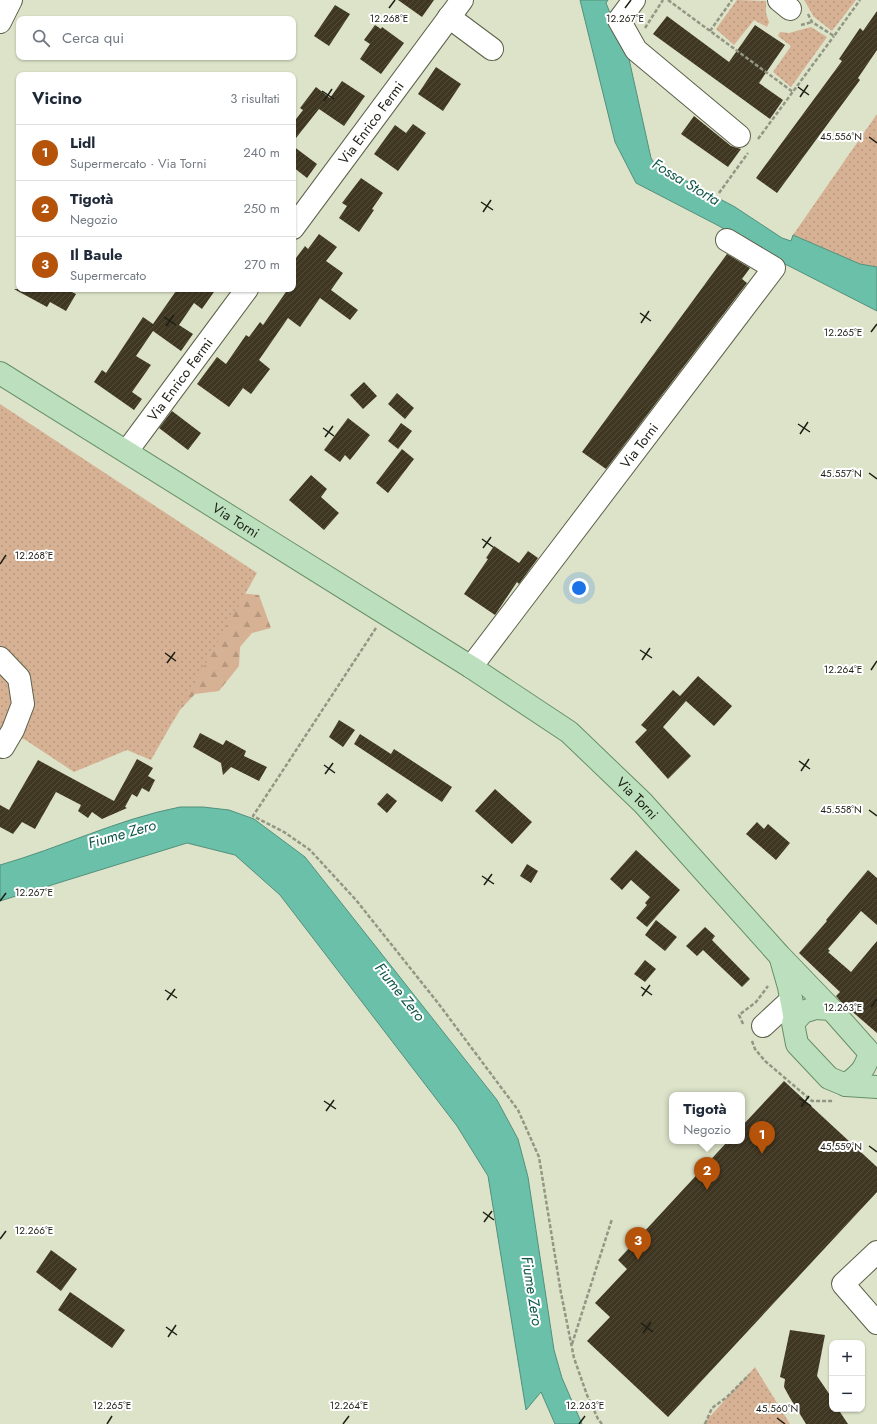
<!DOCTYPE html>
<html lang="it">
<meta charset="utf-8">
<style>
:root{--surface:#fff;--page:#f2f2f3;--text:#1f2937;--muted:#747a83;--line:#e0e1e3;--accent:#b45309}
body{margin:0;font-family:Jost,sans-serif;background:var(--page);color:var(--text)}
.controls{position:absolute;right:12px;bottom:12px;display:grid;overflow:hidden;border-radius:8px;box-shadow:0 1px 3px #0004}
.controls button{width:36px;height:36px;display:grid;place-items:center;padding:0;border:0;border-bottom:1px solid var(--line);background:var(--surface);color:var(--text);font:20px sans-serif}
.you{position:absolute;left:579px;top:588px;width:14px;height:14px;margin:-10px;border:3px solid #fff;border-radius:50%;background:#1a73e8;box-shadow:0 0 0 6px #1a73e833}
.badge{display:grid;place-items:center;width:26px;height:26px;border-radius:50%;background:var(--accent);color:#fff;font-size:13px;font-weight:700}
.pin{position:absolute;translate:-50% -33px;filter:drop-shadow(0 1px 2px #0008)}
.pin::after{content:'';position:absolute;top:21px;width:14px;height:12px;background:inherit;clip-path:polygon(0 0,100% 0,50% 100%)}
.popup{position:absolute;left:669px;top:1092px;width:76px;height:52px;box-sizing:border-box;display:grid;place-content:center;border-radius:8px;background:var(--surface);filter:drop-shadow(0 1px 3px #0005);font-size:13px;white-space:nowrap;color:var(--muted)}
.popup b{font-size:15px;color:var(--text)}
.popup::after{content:'';position:absolute;left:50%;top:100%;margin-left:-8px;border:8px solid transparent;border-top-color:var(--surface)}
.list{margin:0;padding:0;list-style:none}
h2{display:flex;justify-content:space-between;align-items:center;height:52px;margin:0;padding:0 16px;font-size:17px}
h2 small{font-size:13px;font-weight:400;color:var(--muted)}
.list li{display:grid;grid-template-columns:26px 1fr auto;gap:12px;align-items:center;box-sizing:border-box;height:56px;padding:0 16px;border-top:1px solid var(--line)}
.list b{display:block;font-size:15px;white-space:nowrap}
.list p{margin:0;font-size:13px;white-space:nowrap;color:var(--muted)}
.list em{font-size:13px;font-style:normal;color:var(--muted)}
.icon{flex:none;width:22px;height:22px;fill:none;stroke:currentColor;stroke-width:2;stroke-linecap:round;stroke-linejoin:round}
.map{position:relative;flex:none;width:877px;height:1424px;overflow:hidden}
.search{position:absolute;background:var(--surface);box-shadow:0 1px 3px #0004;left:16px;top:16px;width:280px;height:44px;display:flex;align-items:center;gap:10px;box-sizing:border-box;padding:0 14px;border-radius:8px;color:var(--muted);font-size:15px}
.panel{position:absolute;background:var(--surface);box-shadow:0 1px 3px #0004;left:16px;top:72px;width:280px;height:220px;border-radius:8px}
.map>svg:first-child{display:block}
</style>
<div class="map">
<svg width="877" height="1424" viewBox="0 0 877 1424">
<defs>
<pattern id="forest-firs" width="22" height="20" patternUnits="userSpaceOnUse"><rect width="22" height="20" fill="#d6b193"/><path d="M5 1l3.5 6h-7zM16 11l3.5 6h-7z" fill="#b7987e"/></pattern>
<pattern id="park-dots" width="8" height="8" patternUnits="userSpaceOnUse"><rect width="8" height="8" fill="#d6b193"/><path d="M2 2h.1M6 6h.1" fill="none" stroke="#b7987e" stroke-width="1.8" stroke-linecap="round"/></pattern>
<pattern id="building-hatch" width="6" height="6" patternUnits="userSpaceOnUse"><rect width="6" height="6" fill="#3f3722"/><path d="M-1 1l2-2M0 6l6-6M5 7l2-2" fill="none" stroke="#524b39"/></pattern>
</defs>
<rect width="100%" height="100%" fill="#dde3c9"/>
<!-- forest -->
<path fill="url(#forest-firs)" d="M240,593L259,595L271,628L252,633L240,647L239,666L219,691L195,694L180,710L170,727Z"/>
<!-- park -->
<path fill="url(#park-dots)" d="M737,0L766,1V13L769,22L767,27L754,20L734,45L716,29Z
M804,0H856L832,31L814,17Z
M811,27L827,37L791,87L773,72L791,46L778,36L780,32L789,33Z
M877,114V267L860,264L793,235Z
M0,404L257,573L151,760L127,750L74,772L24,739L0,733Z
M755,1367L790,1424H703Z"/>
<!-- water -->
<path fill="#6ac0a8" stroke="#53907c" d="M580,0H608L606,3L629,59L651,158L655,164L735,207L782,238L791,241L793,235L860,264L877,267V311L789,266L771,258L719,226L636,183L615,142Z
M180,807H203L229,810L254,819L305,857L497,1100L518,1139L528,1177L554,1350L562,1378L582,1424H555L541,1392L526,1410L488,1176L457,1126L280,895L235,855L187,843L0,901V865C60,848 118,819 180,807Z"/>
<!-- building -->
<path fill="url(#building-hatch)" d="M398,0H434L422,17Z
M335,5L350,14L329,46L314,36Z
M877,11V50L858,78L860,80L777,193L756,178L842,61L839,59L860,28L863,31Z
M667,16L729,62L755,25L785,45L759,83L783,100L770,119L653,34Z
M375,25L381,29L382,27L404,43L381,74L360,59L370,44L364,40Z
M436,67L461,84L443,111L418,94Z
M342,81L365,96L344,126L319,109L296,138L293,136V123L303,110L300,108L316,87L330,98Z
M694,116L731,146L741,149L728,167L681,134Z
M413,124L426,133L398,171L374,154L395,125L406,133Z
M293,146L317,164L307,178L293,167Z
M361,178L383,193L372,209L374,210L359,232L339,218L347,206L342,203Z
M319,234L337,247L326,261L343,273L331,290L358,310L350,320L320,298L300,327L288,318L259,360L270,369L251,394L243,388L229,407L197,384L217,357L226,364L246,335L249,337L260,322L263,325L288,289H293V262L305,246L308,249Z
M727,254L750,268L742,279L747,283L606,469L582,452Z
M14,289H66L76,294L66,311L50,302L47,307Z
M174,289H216L202,309L194,303L179,325L193,334L181,351L153,331L136,356L151,365L132,392L142,399L134,410L94,382L102,370L106,373L143,317L153,324L176,291Z
M364,382L377,396L363,409L350,395Z
M397,393L414,408L405,419L388,404Z
M172,411L201,433L188,450L159,428Z
M348,418L370,435L350,460L345,455L340,462L324,450Z
M401,423L412,431L398,449L388,441Z
M402,449L414,459L388,493L376,483Z
M311,475L327,489L321,497L339,513L324,530L289,500Z
M494,546L519,563L528,551L538,558L519,584L517,582L495,615L464,594L488,559L486,558Z
M698,676L732,706L714,726L686,701L663,727L691,756L668,779L635,742L647,730L641,725L673,690L680,696Z
M339,720L355,730L343,747L329,737Z
M200,733L223,745L226,740L246,751L244,756L267,767L259,781L231,767L223,775L221,763L193,747Z
M360,734L391,754L394,749L452,787L442,802L354,744Z
M137,759L153,768L148,776L155,780L149,792L142,788L137,797L132,794L125,807L127,808L102,819L92,812L88,818L78,811L81,805L56,792L35,829L22,822L13,834L0,827V805L9,810L38,760L114,801Z
M495,789L532,822L512,844L475,811Z
M387,793L397,801L387,813L377,804Z
M757,822L764,829L768,824L790,843L776,860L746,834Z
M636,850L680,890L647,927L636,918L647,905L645,903L650,897L631,880L622,890L610,879Z
M527,864L538,871L531,883L520,876Z
M868,870L877,878V925L861,911L828,949L830,951L828,952L851,972L877,941V1033L841,1002L836,996L840,992L799,953L827,921L826,920Z
M656,920L677,937L665,951L645,935Z
M705,927L715,936L712,940L750,979L742,987L703,950L697,956L686,946Z
M645,960L656,969L645,982L634,974Z
M784,1081L877,1167V1192L668,1417L587,1341L610,1317L595,1303L627,1269L618,1260L728,1141H742V1126Z
M51,1250L77,1269L61,1291L36,1272Z
M70,1292L125,1330L112,1348L58,1310Z
M790,1330L825,1335L817,1376L832,1398V1409H838L848,1424H806L790,1398L784,1387L785,1379L780,1377Z"/>
<g fill="none" stroke-linecap="round" stroke-linejoin="round">
<defs>
<g id="minor">
<path d="M634,0L619,20L636,50L739,136"/>
<path d="M779,0L790,9"/>
<path d="M449,17L492,49"/>
<path d="M0,22L11,0"/>
<path id="s1" d="M293,228L462,0"/>
<path id="s2" d="M127,451L247,289"/>
<path d="M0,658L19,678L23,704L13,730L3,747"/>
<path id="s3" d="M471,667L774,268L727,240"/>
<path d="M763,1026L791,1000"/>
<path d="M877,1252L843,1284L877,1323"/>
</g>
<g id="major">
<path id="s4" d="M0,373L471,667L569,732L643,803L780,956L831,1009"/>
<path d="M781,959L789,987L795,1020"/>
<path d="M815,1008L831,1009L870,1053C864,1071 861,1073 846,1085L829,1078L797,1044L793,1023L803,1012Z"/>
<path d="M846,1085L877,1087"/>
</g>
</defs>
<!-- minor casing -->
<use href="#minor" stroke="#5c614a" stroke-width="24"/>
<!-- major casing -->
<use href="#major" stroke="#678f66" stroke-width="24"/>
<!-- path -->
<path stroke="#929783" stroke-width="2.5" stroke-dasharray="4 2" stroke-linecap="butt" d="M668,0L793,92
M808,14L812,22L834,36L860,0
M801,25L812,22
M645,28L663,0
M710,31L732,0
M758,139L834,36
M719,193L748,153
M376,628L253,816L284,832L310,850L356,900L438,1003L518,1110L539,1157L561,1293L574,1358L587,1395L598,1419L602,1424
M743,1024L739,1015L756,1002L768,986
M752,1041L755,1049L765,1061L812,1101H833
M572,1344L612,1219
M705,1424L712,1408L727,1397L749,1375"/>
<!-- minor -->
<use href="#minor" stroke="#fff" stroke-width="22"/>
<!-- major -->
<use href="#major" stroke="#bce0be" stroke-width="22"/>
</g>
<!-- ticks -->
<path fill="none" stroke="#1d1f15" stroke-width="1.5" d="M389,8L395,0M625,8L631,0M798,87L809,95M322,91L334,99M800,97L808,85M324,101L332,89M869,137L877,143M481,202L493,210M483,212L491,200M640,313L651,321M164,317L176,325M641,323L649,311M166,326L174,315M871,332L877,324M798,424L810,432M323,428L334,436M800,434L808,422M325,437L333,426M869,473L877,479M482,539L493,547M483,548L491,537M0,564L6,555M640,650L652,658M165,653L176,661M642,660L650,648M167,663L175,652M871,670L877,661M799,761L810,769M324,765L335,773M801,771L809,759M325,774L333,763M869,810L877,816M482,876L494,884M484,885L492,874M0,901L6,893M641,987L652,995M165,990L177,998M642,996L650,985M167,1000L175,989M871,1007L877,999M799,1098L811,1106M324,1101L336,1109M801,1107L809,1096M326,1111L334,1100M869,1146L877,1152M483,1212L494,1220M484,1222L492,1211M0,1239L6,1231M641,1323L653,1332M166,1327L177,1335M643,1333L651,1322M168,1337L176,1325M777,1418L785,1424M107,1424L112,1416M343,1424L349,1416M579,1424L585,1416"/>
<g text-anchor="middle" dominant-baseline="central" stroke-width="4" stroke-linejoin="round" paint-order="stroke">
<!-- street labels -->
<g font-size="14" fill="#1d1f15" stroke="#fff">
<text stroke="none"><textPath href="#s1" startOffset="131">Via Enrico Fermi</textPath></text>
<text stroke="none"><textPath href="#s2" startOffset="89">Via Enrico Fermi</textPath></text>
<text stroke="none"><textPath href="#s3" startOffset="278">Via Torni</textPath></text>
<text stroke="none"><textPath href="#s4" startOffset="278">Via Torni</textPath></text>
<text stroke="none"><textPath href="#s4" startOffset="768">Via Torni</textPath></text>
</g>
<!-- water labels -->
<g font-size="15" font-style="italic" fill="#105848" stroke="#fff">
<text transform="translate(686 182) rotate(31)">Fossa Storta</text>
<text transform="translate(122 834) rotate(-16)">Fiume Zero</text>
<text transform="translate(400 992) rotate(51)">Fiume Zero</text>
<text transform="translate(532 1291) rotate(81)">Fiume Zero</text>
</g>
</g>
<g font-size="10" text-anchor="middle" fill="#1d1f15" stroke="#fff" stroke-width="4" stroke-linejoin="round" paint-order="stroke">
<text x="389" y="22">12.268°E</text>
<text x="625" y="22">12.267°E</text>
<text x="841" y="140">45.556°N</text>
<text x="843" y="336">12.265°E</text>
<text x="841" y="477">45.557°N</text>
<text x="34" y="559">12.268°E</text>
<text x="843" y="673">12.264°E</text>
<text x="841" y="813">45.558°N</text>
<text x="34" y="896">12.267°E</text>
<text x="843" y="1011">12.263°E</text>
<text x="841" y="1150">45.559°N</text>
<text x="34" y="1234">12.266°E</text>
<text x="112" y="1409">12.265°E</text>
<text x="349" y="1409">12.264°E</text>
<text x="585" y="1409">12.263°E</text>
<text x="777" y="1412">45.560°N</text>
</g>
</svg>
<div class="controls">
<button>+</button>
<button>−</button>
</div>
<div class="you"></div>
<div class="pin badge" style="left:762px;top:1154px">1</div>
<div class="pin badge" style="left:707px;top:1190px">2</div>
<div class="popup"><b>Tigotà</b>Negozio</div>
<div class="pin badge" style="left:638px;top:1260px">3</div>
<div class="search"><svg class="icon" aria-label="search" viewBox="0 0 24 24"><circle cx="10" cy="10" r="6"/><path d="M15 15l6 6"/></svg>Cerca qui</div>
<section class="panel">
<h2>Vicino<small>3 risultati</small></h2>
<ul class="list">
<li><span class="badge">1</span><div><b>Lidl</b><p>Supermercato · Via Torni</p></div><em>240 m</em></li>
<li><span class="badge">2</span><div><b>Tigotà</b><p>Negozio</p></div><em>250 m</em></li>
<li><span class="badge">3</span><div><b>Il Baule</b><p>Supermercato</p></div><em>270 m</em></li>
</ul>
</section>
</div>
